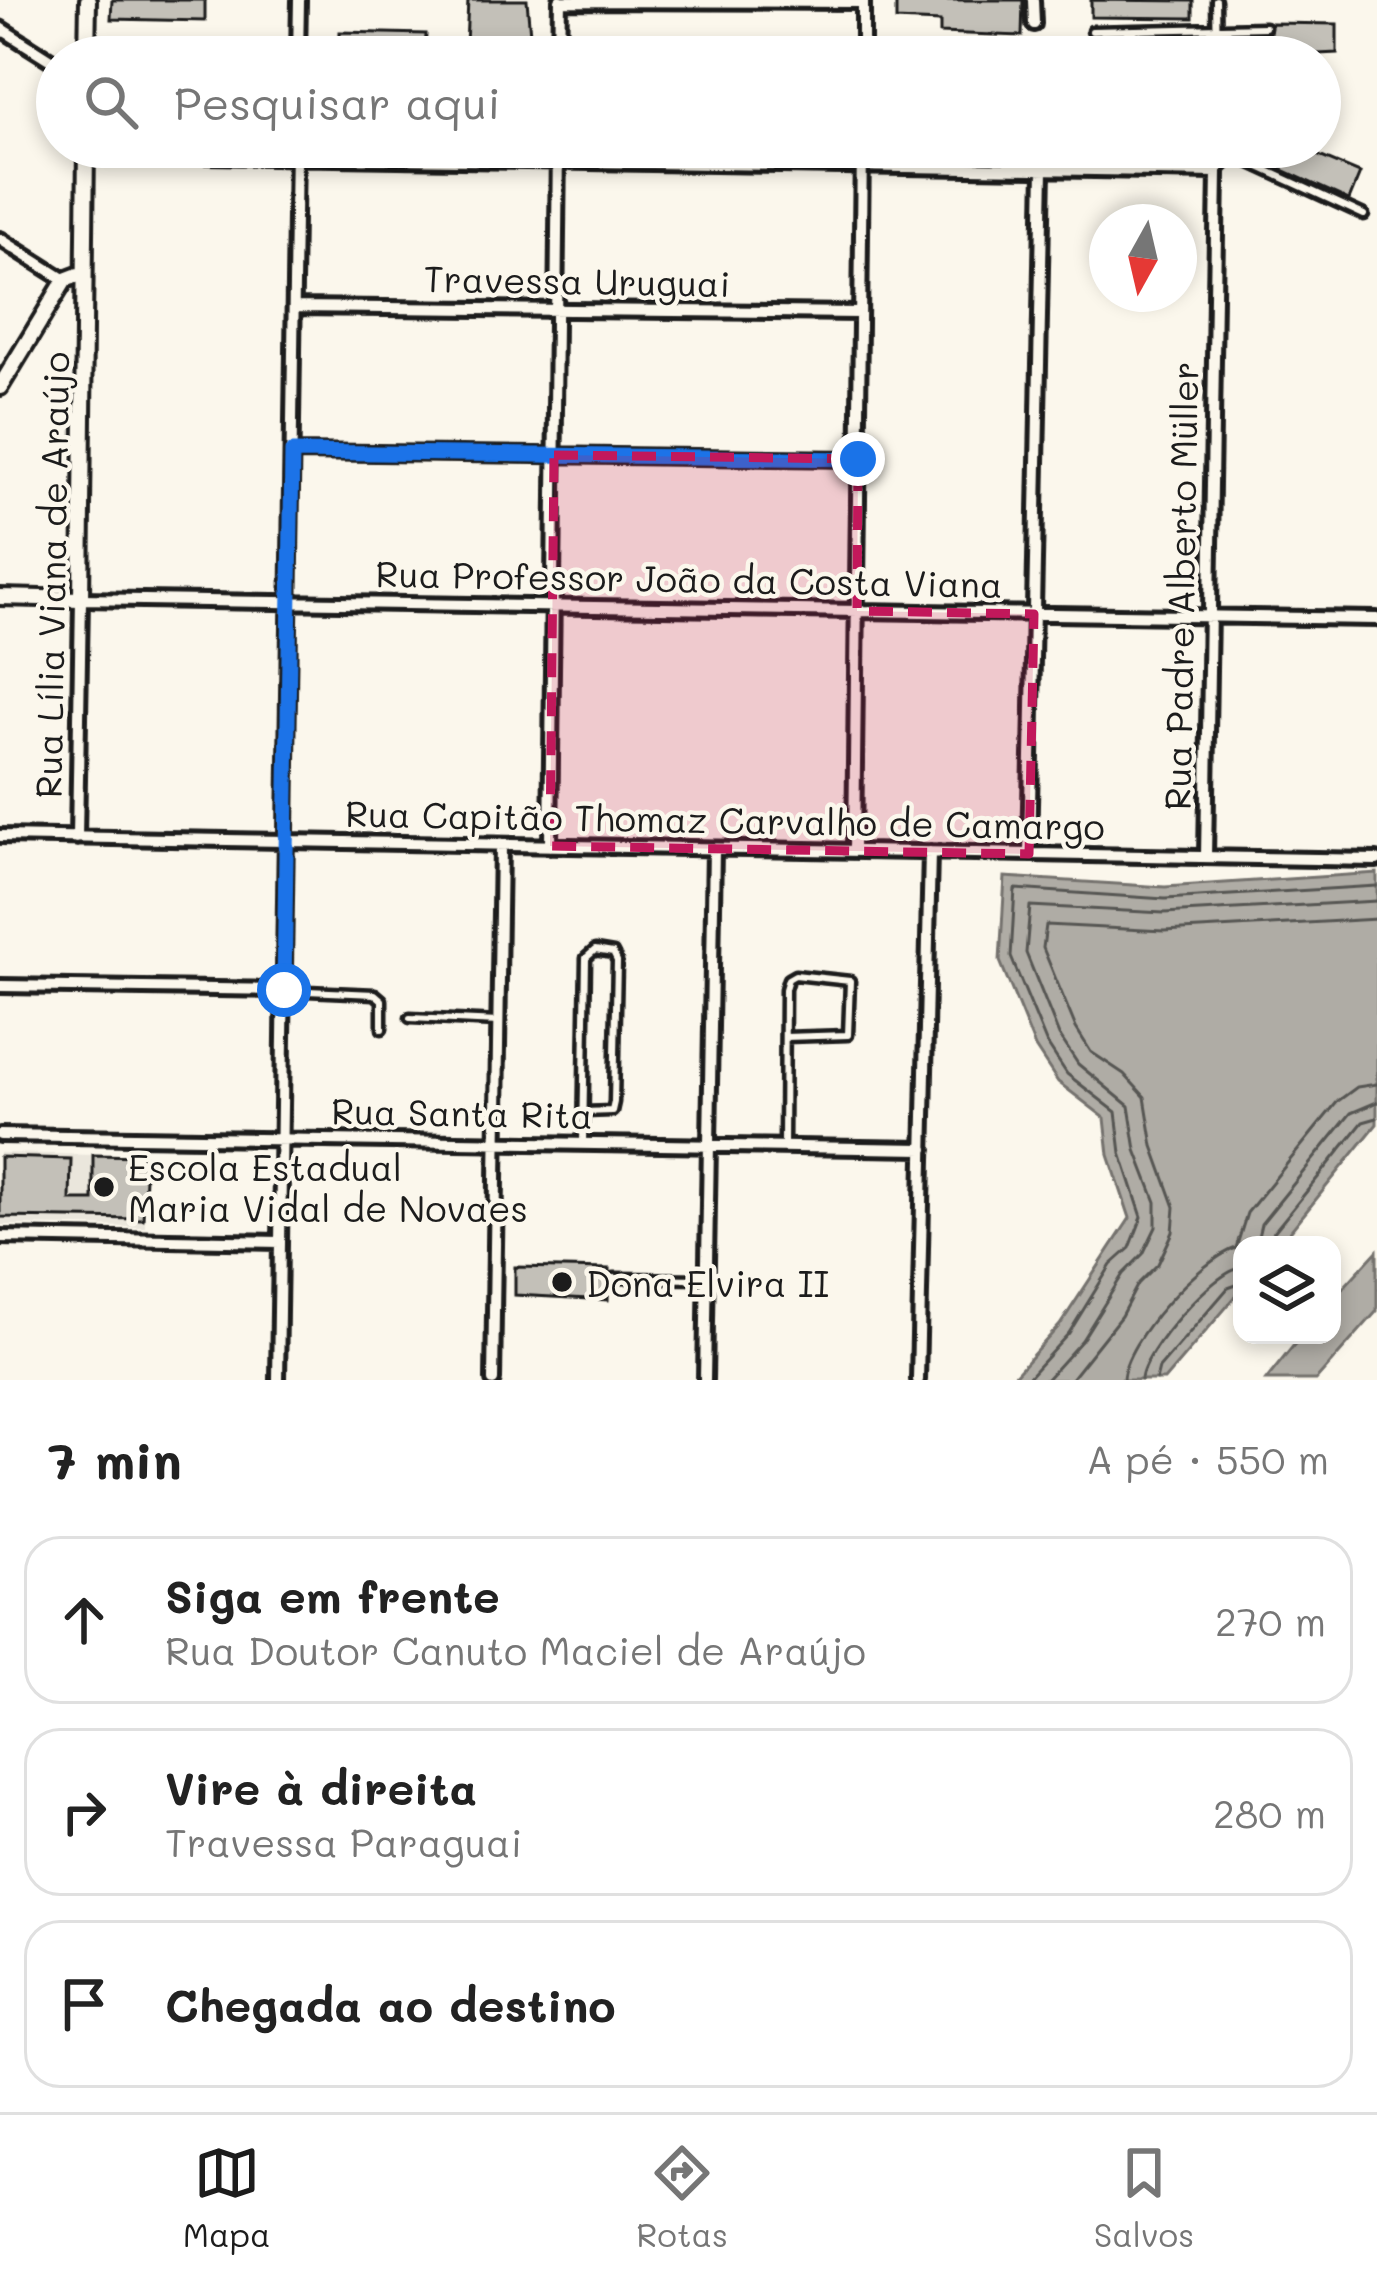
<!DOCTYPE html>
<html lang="pt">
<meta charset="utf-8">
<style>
:root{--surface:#fff;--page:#f6f6f6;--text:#222;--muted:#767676;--line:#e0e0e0;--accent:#1c1c1c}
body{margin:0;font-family:Mali,sans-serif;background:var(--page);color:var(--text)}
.controls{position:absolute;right:36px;bottom:36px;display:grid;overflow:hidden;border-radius:24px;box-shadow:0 6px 18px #0003}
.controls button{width:108px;height:108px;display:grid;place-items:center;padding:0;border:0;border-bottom:3px solid var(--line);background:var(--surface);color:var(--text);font:60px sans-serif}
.compass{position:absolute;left:1089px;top:204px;width:108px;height:108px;border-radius:50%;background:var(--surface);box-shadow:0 6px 18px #0003;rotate:188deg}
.stop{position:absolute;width:36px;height:36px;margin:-27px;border:9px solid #1a73e8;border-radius:50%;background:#fff}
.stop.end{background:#1a73e8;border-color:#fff;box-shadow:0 3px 12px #0008}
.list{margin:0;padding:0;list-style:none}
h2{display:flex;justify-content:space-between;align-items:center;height:156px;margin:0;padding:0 48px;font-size:51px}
h2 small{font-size:39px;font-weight:400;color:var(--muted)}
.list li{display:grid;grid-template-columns:78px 1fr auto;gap:36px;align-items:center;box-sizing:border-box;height:168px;margin:0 24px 24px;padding:0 24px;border:3px solid var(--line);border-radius:36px}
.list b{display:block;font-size:45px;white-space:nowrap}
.list p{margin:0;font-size:39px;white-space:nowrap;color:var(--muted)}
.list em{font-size:39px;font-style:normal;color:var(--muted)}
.icon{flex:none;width:66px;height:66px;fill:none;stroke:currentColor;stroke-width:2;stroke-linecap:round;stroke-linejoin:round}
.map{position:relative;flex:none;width:1377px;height:1380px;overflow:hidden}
.search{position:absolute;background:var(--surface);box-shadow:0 6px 18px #0003;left:36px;right:36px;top:36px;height:132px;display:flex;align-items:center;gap:30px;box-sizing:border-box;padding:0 42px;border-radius:66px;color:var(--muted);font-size:45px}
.sheet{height:732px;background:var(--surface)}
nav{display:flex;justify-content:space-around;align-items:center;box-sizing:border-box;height:168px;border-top:3px solid var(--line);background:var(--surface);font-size:33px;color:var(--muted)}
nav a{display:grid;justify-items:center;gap:6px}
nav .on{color:var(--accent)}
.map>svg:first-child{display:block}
</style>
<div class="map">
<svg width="1377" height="1380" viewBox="0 0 1377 1380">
<rect width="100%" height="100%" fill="#fbf7ec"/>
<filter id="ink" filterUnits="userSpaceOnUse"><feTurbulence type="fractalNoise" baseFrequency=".00833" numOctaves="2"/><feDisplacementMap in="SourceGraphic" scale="24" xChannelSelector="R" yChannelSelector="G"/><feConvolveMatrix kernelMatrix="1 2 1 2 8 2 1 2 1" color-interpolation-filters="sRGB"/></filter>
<g filter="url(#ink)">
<!-- built -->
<path fill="#eae6dc" d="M0,1153L146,1156L145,1227L0,1225Z"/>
<!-- water -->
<path fill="#afaca5" stroke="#74726e" stroke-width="3" d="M1377,873V1124L1279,1245H1242V1289L1164,1380H1010L1060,1325L1130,1218L1109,1155L1105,1118L1058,1082L1035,1047L1000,961L1005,877L1165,887Z
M1377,1251V1311L1316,1380H1266L1302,1335H1332V1300Z"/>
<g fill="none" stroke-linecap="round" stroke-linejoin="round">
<!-- shore -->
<path stroke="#575653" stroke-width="3" d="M1256,1245L1261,1224L1351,1113L1377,1102
M1271,1245L1273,1233L1363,1122L1377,1118
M1026,1380L1069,1333L1111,1265L1130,1248L1142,1217L1121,1153L1116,1112L1067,1074L1046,1042L1011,957L1015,889L1165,899L1377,886
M1046,1380L1082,1340L1123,1274L1143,1254L1156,1227V1202L1136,1150L1129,1106L1078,1064L1059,1035L1026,953L1030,906L1164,913L1377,901
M1070,1380L1121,1316L1138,1284L1158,1264L1173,1232L1175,1207L1153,1146L1145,1097L1124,1074L1091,1052L1076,1028L1043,948L1046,925L1164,931L1377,919
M1123,1380C1124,1341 1200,1260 1236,1248L1247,1213L1338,1101L1357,1087L1377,1084
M1141,1380C1142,1353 1215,1269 1242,1268
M1156,1380L1159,1368L1228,1288L1242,1283"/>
</g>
<!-- building -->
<path fill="#c3c0b8" stroke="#1c1c1c" stroke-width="3" d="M112,0H205V21L111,19Z
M468,0H527L531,46L466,45Z
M896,0H1023L1022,36L940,33V22L896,20Z
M1091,0L1193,1V18L1091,17Z
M1271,23L1337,24V53L1258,57L1259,35L1270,33Z
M340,32L426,34L425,57H340Z
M1251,147H1298L1360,173L1349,200L1248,154Z
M93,1155L146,1156L143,1219L0,1217V1157L71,1159L70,1200H93Z
M515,1267L609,1269L608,1300L515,1295Z"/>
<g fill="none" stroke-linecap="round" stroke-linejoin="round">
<defs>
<path id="service" d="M1216,0L1217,57
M1092,31L1265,27
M1217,168V147
M1217,172L1228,161L1242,159L1364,215
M284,990L375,994L382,1000V1029
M410,1018L499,1022
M583,1144L586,958L595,950L613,953L617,961L614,1102L612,1111L584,1112
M784,1147L785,989L788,979L795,975L850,981L848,1035L785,1037
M614,1278L707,1279"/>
<path id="minor" d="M1033,0L1034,24
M560,1L863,2
M0,28L57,64
M298,57L299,0
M559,57L560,0
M863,57V0
M86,154L1217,172L1206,857
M0,239L65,280
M294,307L860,313
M292,452L858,459
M0,836L1377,860
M77,838L81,599L1377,619
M550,846L558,147
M854,851L862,147
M1029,854L1043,169
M0,986L284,990
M0,1135L924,1149
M0,1237L280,1242
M278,1380L296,147
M493,1380L501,845
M705,1380L714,849
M918,1380L930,852"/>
<path id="tertiary" d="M87,57L88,0
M0,387L65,280L78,275
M0,597L81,599L86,147"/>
</defs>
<!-- service casing -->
<use href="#service" stroke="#1c1c1c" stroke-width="15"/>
<!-- minor casing -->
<use href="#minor" stroke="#1c1c1c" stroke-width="20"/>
<!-- tertiary casing -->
<use href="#tertiary" stroke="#1c1c1c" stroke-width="22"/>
<!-- service -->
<use href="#service" stroke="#fbf7ec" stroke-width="6"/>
<!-- minor -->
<use href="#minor" stroke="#fbf7ec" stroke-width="10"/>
<!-- tertiary -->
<use href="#tertiary" stroke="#fbf7ec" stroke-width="14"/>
</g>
</g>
<g fill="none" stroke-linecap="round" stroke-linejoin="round" filter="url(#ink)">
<!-- route -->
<path stroke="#1a73e8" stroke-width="15" d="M284,990L292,452L858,459"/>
</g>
<!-- marked area -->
<path fill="#c2185b" fill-opacity="0.2" stroke="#c2185b" stroke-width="9" stroke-dasharray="24 15" stroke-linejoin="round" d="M554,455L858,459L857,611L1034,614L1029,854L550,846Z"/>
<!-- markers -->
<g fill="#1c1c1c" stroke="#fbf7ec" stroke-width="4.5">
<circle cx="104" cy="1187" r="12"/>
<circle cx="562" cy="1282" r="12"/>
</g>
<g text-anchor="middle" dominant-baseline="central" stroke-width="9" stroke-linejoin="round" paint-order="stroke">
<!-- street labels -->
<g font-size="36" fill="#1c1c1c" stroke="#fbf7ec">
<text transform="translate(577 280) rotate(1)">Travessa Uruguai</text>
<text transform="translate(51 575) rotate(-89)">Rua Lília Viana de Araújo</text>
<text transform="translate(689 578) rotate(1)">Rua Professor João da Costa Viana</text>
<text transform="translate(1180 586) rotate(-89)">Rua Padre Alberto Müller</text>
<text transform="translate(725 819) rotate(1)">Rua Capitão Thomaz Carvalho de Camargo</text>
<text transform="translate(462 1112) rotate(1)">Rua Santa Rita</text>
</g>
<!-- poi labels -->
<g font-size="36" fill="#1c1c1c" stroke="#fbf7ec" text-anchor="start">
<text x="128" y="1166">Escola Estadual<tspan x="128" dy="41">Maria Vidal de Novaes</tspan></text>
<text x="586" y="1282">Dona Elvira II</text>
</g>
</g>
</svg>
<div class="controls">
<button><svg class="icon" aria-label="layers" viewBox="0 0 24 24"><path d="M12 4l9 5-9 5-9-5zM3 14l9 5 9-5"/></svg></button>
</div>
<svg class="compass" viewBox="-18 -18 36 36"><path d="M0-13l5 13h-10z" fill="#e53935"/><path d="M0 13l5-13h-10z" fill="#767676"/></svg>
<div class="stop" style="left:284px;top:990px"></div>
<div class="stop end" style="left:858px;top:459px"></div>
<div class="search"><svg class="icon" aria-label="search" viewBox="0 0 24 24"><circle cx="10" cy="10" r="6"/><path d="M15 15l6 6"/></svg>Pesquisar aqui</div>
</div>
<section class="sheet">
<h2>7 min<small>A pé · 550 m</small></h2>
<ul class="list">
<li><svg class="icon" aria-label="ahead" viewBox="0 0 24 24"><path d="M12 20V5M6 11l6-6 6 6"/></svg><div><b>Siga em frente</b><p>Rua Doutor Canuto Maciel de Araújo</p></div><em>270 m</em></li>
<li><svg class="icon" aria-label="right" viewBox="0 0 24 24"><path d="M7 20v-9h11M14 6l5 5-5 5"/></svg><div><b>Vire à direita</b><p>Travessa Paraguai</p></div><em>280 m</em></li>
<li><svg class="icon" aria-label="arrive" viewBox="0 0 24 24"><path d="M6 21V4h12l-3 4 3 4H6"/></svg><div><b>Chegada ao destino</b></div></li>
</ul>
</section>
<nav>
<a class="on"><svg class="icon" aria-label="map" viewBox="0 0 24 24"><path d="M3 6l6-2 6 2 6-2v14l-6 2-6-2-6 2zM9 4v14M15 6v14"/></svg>Mapa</a>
<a><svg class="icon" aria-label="directions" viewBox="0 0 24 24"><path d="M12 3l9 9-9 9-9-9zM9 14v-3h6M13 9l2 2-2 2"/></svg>Rotas</a>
<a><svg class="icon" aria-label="saved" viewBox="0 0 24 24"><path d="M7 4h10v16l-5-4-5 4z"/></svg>Salvos</a>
</nav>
